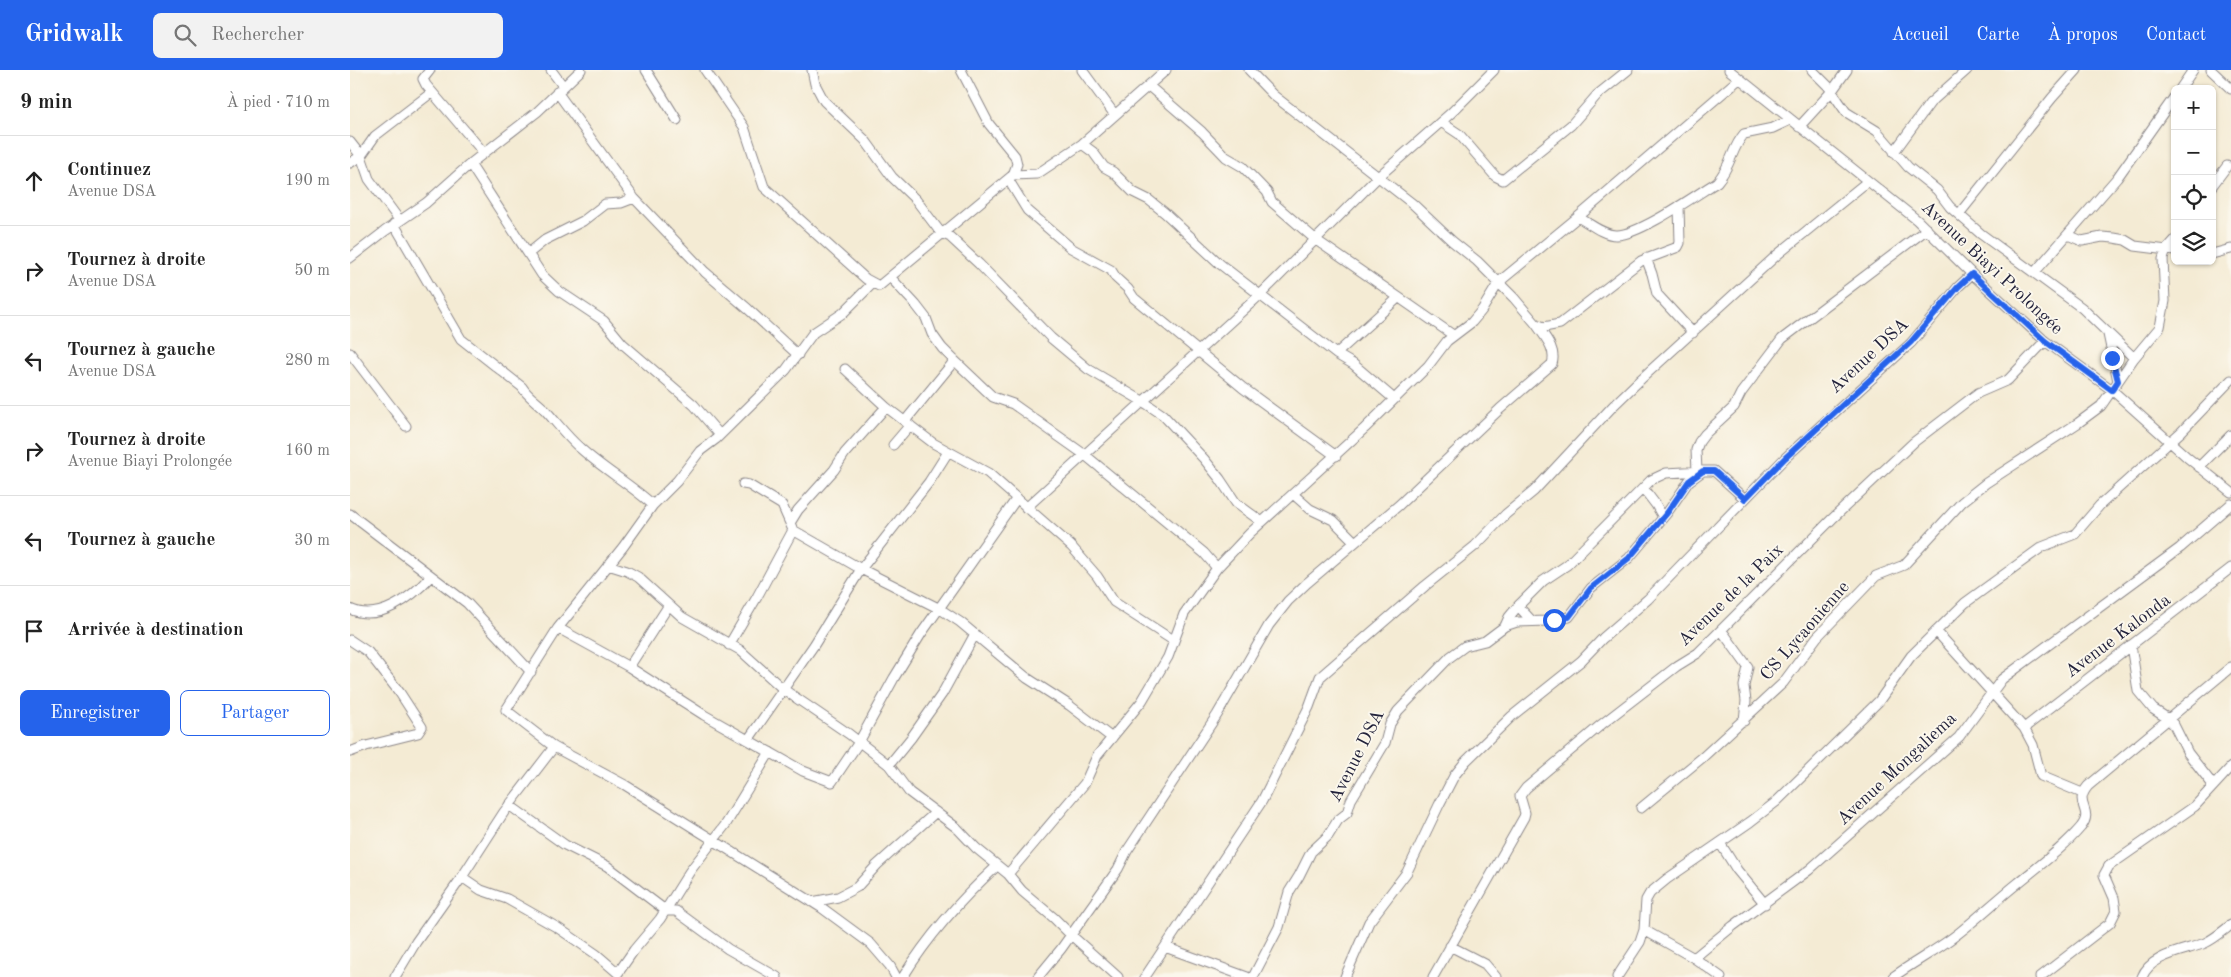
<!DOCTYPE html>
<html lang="fr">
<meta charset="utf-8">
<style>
:root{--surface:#fff;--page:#f2f2f2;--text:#222;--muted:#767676;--line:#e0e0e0;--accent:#2563eb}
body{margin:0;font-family:"Old Standard TT",serif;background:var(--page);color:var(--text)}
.controls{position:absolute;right:15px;top:15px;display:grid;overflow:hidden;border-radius:8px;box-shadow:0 1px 4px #0004}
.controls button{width:45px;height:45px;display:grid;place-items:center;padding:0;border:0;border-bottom:1px solid var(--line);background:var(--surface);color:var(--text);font:25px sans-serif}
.stop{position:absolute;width:15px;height:15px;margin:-11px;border:4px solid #2563eb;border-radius:50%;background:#fff}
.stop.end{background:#2563eb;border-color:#fff;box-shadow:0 1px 5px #0008}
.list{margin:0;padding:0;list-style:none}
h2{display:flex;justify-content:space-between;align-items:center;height:65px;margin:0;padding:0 20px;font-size:21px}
h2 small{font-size:16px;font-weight:400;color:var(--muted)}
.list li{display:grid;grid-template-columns:32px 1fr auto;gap:15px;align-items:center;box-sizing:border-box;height:90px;padding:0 20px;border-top:1px solid var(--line)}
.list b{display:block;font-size:19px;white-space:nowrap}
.list p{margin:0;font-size:16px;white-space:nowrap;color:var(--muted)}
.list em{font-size:16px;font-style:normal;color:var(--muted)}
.actions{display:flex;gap:10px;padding:15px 20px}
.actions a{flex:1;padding:11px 0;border:1px solid var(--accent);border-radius:8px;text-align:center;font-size:18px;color:var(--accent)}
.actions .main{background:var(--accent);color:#fff}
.icon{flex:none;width:28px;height:28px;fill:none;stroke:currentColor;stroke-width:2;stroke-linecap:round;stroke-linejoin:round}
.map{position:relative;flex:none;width:1881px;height:907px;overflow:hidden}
header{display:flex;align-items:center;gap:30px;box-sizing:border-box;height:70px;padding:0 25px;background:var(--accent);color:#fff}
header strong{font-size:24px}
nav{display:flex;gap:28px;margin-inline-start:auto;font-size:18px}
.search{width:350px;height:45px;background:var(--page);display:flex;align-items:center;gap:12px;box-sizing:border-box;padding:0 18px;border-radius:8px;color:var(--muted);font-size:19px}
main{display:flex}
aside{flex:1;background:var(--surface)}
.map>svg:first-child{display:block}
</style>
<header>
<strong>Gridwalk</strong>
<div class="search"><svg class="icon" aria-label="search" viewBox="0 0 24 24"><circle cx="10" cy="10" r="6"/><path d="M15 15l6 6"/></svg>Rechercher</div>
<nav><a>Accueil</a><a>Carte</a><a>À propos</a><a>Contact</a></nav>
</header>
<main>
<aside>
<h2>9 min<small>À pied · 710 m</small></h2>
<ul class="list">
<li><svg class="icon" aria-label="ahead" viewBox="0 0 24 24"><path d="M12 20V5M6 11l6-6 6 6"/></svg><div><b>Continuez</b><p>Avenue DSA</p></div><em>190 m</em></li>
<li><svg class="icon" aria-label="right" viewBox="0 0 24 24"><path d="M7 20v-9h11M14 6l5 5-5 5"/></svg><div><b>Tournez à droite</b><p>Avenue DSA</p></div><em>50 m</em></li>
<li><svg class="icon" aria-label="left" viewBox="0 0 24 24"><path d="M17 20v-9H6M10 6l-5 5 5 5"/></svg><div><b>Tournez à gauche</b><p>Avenue DSA</p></div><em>280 m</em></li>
<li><svg class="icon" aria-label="right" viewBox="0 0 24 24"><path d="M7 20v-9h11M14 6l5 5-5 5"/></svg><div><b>Tournez à droite</b><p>Avenue Biayi Prolongée</p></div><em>160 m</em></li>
<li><svg class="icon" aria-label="left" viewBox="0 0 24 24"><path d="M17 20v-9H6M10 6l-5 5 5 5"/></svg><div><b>Tournez à gauche</b></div><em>30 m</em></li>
<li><svg class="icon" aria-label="arrive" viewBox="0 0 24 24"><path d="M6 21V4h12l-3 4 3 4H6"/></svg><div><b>Arrivée à destination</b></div></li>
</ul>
<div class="actions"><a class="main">Enregistrer</a><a>Partager</a></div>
</aside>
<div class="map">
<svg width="1881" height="907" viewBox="0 0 1881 907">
<rect width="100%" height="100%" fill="#fbf7ec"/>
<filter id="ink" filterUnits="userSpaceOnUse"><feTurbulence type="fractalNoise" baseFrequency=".02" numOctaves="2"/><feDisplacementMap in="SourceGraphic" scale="10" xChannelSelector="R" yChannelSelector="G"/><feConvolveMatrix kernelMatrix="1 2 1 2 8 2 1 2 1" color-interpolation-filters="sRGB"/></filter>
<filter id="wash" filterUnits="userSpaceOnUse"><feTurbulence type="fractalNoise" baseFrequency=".0096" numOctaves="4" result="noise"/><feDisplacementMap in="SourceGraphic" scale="20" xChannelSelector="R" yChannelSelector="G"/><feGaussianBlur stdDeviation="1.12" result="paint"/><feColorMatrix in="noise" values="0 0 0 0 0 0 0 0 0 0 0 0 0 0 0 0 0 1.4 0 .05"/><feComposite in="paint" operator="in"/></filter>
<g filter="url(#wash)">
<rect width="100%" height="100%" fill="#f4ebd4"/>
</g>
<g filter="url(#ink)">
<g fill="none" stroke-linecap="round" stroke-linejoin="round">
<defs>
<path id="minor" d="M80,0L73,9L76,15L134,83
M201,0L213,16
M296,0L327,50
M355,0L394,57L414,117L516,209L529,216L663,105L687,104L732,74L816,0
M462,0L465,14L474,31L515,70L542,107L566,130L591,163L600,167L629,194L701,268L738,299L794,332L813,345L854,389L870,409L886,433L912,452
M611,0L639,54L665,86L667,94L663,105
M732,0L765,45
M899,0L923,25L1063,134L1102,171L1127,191L1164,228L1186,254L1194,257L1210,254L1291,191L1328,177L1330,173L1329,136
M1379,0L1567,150L1622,204L1695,271L1762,320L1838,388L1881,422
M1462,0L1478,16L1496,42L1527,61L1558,97L1587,120L1600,137L1631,164L1732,238L1784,288
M1861,0L1881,19
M800,17L852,62L876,87L893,97L917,122L922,132L966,170L1103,265
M1830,19L1843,0
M207,22L284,128L355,202L398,239L448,285
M1091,52L1109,64L1145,106L1153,110L1221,55L1247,25L1278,0
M1449,57L1482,21L1497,0
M0,72L11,86L19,109L50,151
M732,74L743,82L754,97L763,102L783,122L799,130L815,143L870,194L986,284L1003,294L1044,329
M1544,82L1580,33L1617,0
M0,93L11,86L25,66L81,23
M120,94L192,205L209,221L254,251L273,274L344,335L370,365
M658,109L677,140L721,178L761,200L766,208L778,219L784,228L893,318L986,386
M1862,116L1877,96
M1609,144L1702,28L1727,0
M1228,147L1389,9
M44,154L111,269L172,317C178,327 188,332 196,341C207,353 217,367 230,378C253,399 280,414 303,435L273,477L208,558L156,640L204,677L275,715L472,838L521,874L540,896L546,907
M1718,165L1732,171L1752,167L1764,168L1775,170L1785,176L1825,181
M179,183L195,170L233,151L255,134L271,133L284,128
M1862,184L1881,179
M0,188L35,161L76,133L120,94L187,42L231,0
M1296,188L1302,204L1307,224L1343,263
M1684,203L1767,108L1825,26
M541,208L566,235L576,248L582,264L592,278L604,290L601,295L555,351
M1758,264L1768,311
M0,283L56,356
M986,284L1048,228
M604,290L643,327L663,334L735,385L854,483L867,498
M495,299L536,337L583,373L638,403L721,476L747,506L764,532L824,571
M543,375L560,355
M1849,397L1881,365
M1347,401L1346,380L1349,372L1355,364L1384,337L1391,323L1432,269L1577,159
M393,414L399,415L432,435L443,460L511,499L590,539L610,552L677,608L719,635L762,668
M1293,418L1306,435L1313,447
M943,424L960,439L983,450L1005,472
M303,435L327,411L350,381L366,369L436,300L463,263L493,243L522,214
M676,438L911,224L1028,107L1101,43L1144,0
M0,444L117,533L181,602
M440,453L448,440L484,400L495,383L536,337
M258,495L277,501L288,507L332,547L390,580L433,619L499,664L539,695L561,668L592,624L625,564
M319,535L279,597L354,645L453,701L482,712L509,672L544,608L571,564L667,428
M1168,536L1182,551
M0,539C29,553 62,527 80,507
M1155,556L1159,547L1168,536L1193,511L1217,495L1301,410L1316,403L1352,401
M208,558L279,597
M1372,561L1398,597L1394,616L1396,631L1394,651
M1586,561L1674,658L1683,675L1691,706L1732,723
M0,570L18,582L50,623L72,657L68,663L16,676L0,682
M379,575L407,527L443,460
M1781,575L1788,621L1803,639L1817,648L1824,655L1838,683L1863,715
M1674,658L1881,498
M398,670L464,575L511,499L579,412L598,382
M539,695L559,722L607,758L626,778L658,804L672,821L704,848L720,864L768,907
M159,735L215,775L257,796L311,837L318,841H326L378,879L427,907
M1291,738L1353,687L1433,613L1467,567L1526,506L1554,495L1612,432L1636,413L1728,353L1751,336L1784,288L1810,257L1815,231L1813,189L1816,180L1825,170
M1370,773L1387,800L1415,834
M658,804L735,713L747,686L792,631L818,587L834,544L867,498L900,463L1015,358L1078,296L1097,271L1122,252L1132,240L1149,212L1228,147C1239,153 1253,165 1266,165C1288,166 1346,125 1367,112C1382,95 1381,79 1394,64L1423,58L1440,50
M112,807L131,820L157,829L208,858L246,884L268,903L284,880L310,849L340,801L376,754L420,682
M462,832L488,827L507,817L527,795L586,742
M1294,860L1344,888L1371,907
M1100,876L1135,894L1146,907
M815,877L897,907
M1344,888L1383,856L1459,800L1609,667L1652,609L1830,478L1881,434
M45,907L66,872L112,807L154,742L204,677
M553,907C579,865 611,829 647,796
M688,907L711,879L768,799L777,781L867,645L919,555L938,531L957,513L1049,435L1150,339L1202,294C1207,279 1194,266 1186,254
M795,907L912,731L959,637L970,607L1075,516L1125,476L1156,444L1184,421L1263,336L1291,309L1427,185L1518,111
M903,907L929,857L939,822L949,806L961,782L978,766L988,750L997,743L1001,730L1035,673L1040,654L1048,641L1100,587L1115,576L1135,571L1155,556L1167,552L1197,551L1219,547L1241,518L1279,488L1317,443L1339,411L1353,401H1364L1395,429
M995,907L1019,852L1057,802L1089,735L1104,706L1116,691L1162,646L1231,591L1253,568L1298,529L1435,388L1561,273L1608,217L1622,204
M1083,907L1174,747L1175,743L1170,726L1176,718L1252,654L1327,596L1348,583L1482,449L1564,372L1628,323L1658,310L1695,271
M1267,907L1290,872L1294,860L1296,830L1300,823L1317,809L1400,752L1426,732L1529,631L1561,586L1615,533L1692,477L1725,464L1750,435L1831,362L1881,310
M1543,907C1565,891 1589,879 1610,862C1630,846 1648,829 1668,813C1690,795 1713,778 1731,757C1745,739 1722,735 1738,716L1881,597
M1690,907L1760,853L1766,841L1764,828L1754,805L1759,796L1845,736L1881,697
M1792,907C1801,884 1836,881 1855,873C1864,869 1873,861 1881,855"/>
</defs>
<!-- minor casing -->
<use href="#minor" stroke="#8b8688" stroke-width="11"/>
<!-- minor -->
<use href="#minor" stroke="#fff" stroke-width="9"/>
</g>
</g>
<g fill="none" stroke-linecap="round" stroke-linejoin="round" filter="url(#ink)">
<!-- route -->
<path stroke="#2563eb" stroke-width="6" d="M1204,550L1219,547L1241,518L1279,488L1317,443L1339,411L1353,401H1364L1395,429L1435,388L1561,272L1608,217L1622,204L1695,271L1762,320L1768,311L1762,288"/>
</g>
<g text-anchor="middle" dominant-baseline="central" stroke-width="4" stroke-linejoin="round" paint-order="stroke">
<!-- street labels -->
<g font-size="18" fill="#22223b" stroke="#fbf7ec">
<text transform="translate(1642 198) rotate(43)">Avenue Biayi Prolongée</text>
<text transform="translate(1519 286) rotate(-43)">Avenue DSA</text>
<text transform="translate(1381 525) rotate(-44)">Avenue de la Paix</text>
<text transform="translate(1455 561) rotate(-49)">CS Lycaonienne</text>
<text transform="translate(1768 566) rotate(-37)">Avenue Kalonda</text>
<text transform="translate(1007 686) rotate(-63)">Avenue DSA</text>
<text transform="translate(1547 699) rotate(-43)">Avenue Mongaliema</text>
</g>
</g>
</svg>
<div class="controls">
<button>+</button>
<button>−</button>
<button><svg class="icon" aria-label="locate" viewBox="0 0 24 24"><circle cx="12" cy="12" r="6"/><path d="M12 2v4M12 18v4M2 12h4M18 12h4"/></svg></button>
<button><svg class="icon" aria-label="layers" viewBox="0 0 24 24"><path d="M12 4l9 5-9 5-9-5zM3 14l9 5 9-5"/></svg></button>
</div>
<div class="stop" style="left:1204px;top:550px"></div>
<div class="stop end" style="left:1762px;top:288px"></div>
</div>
</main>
